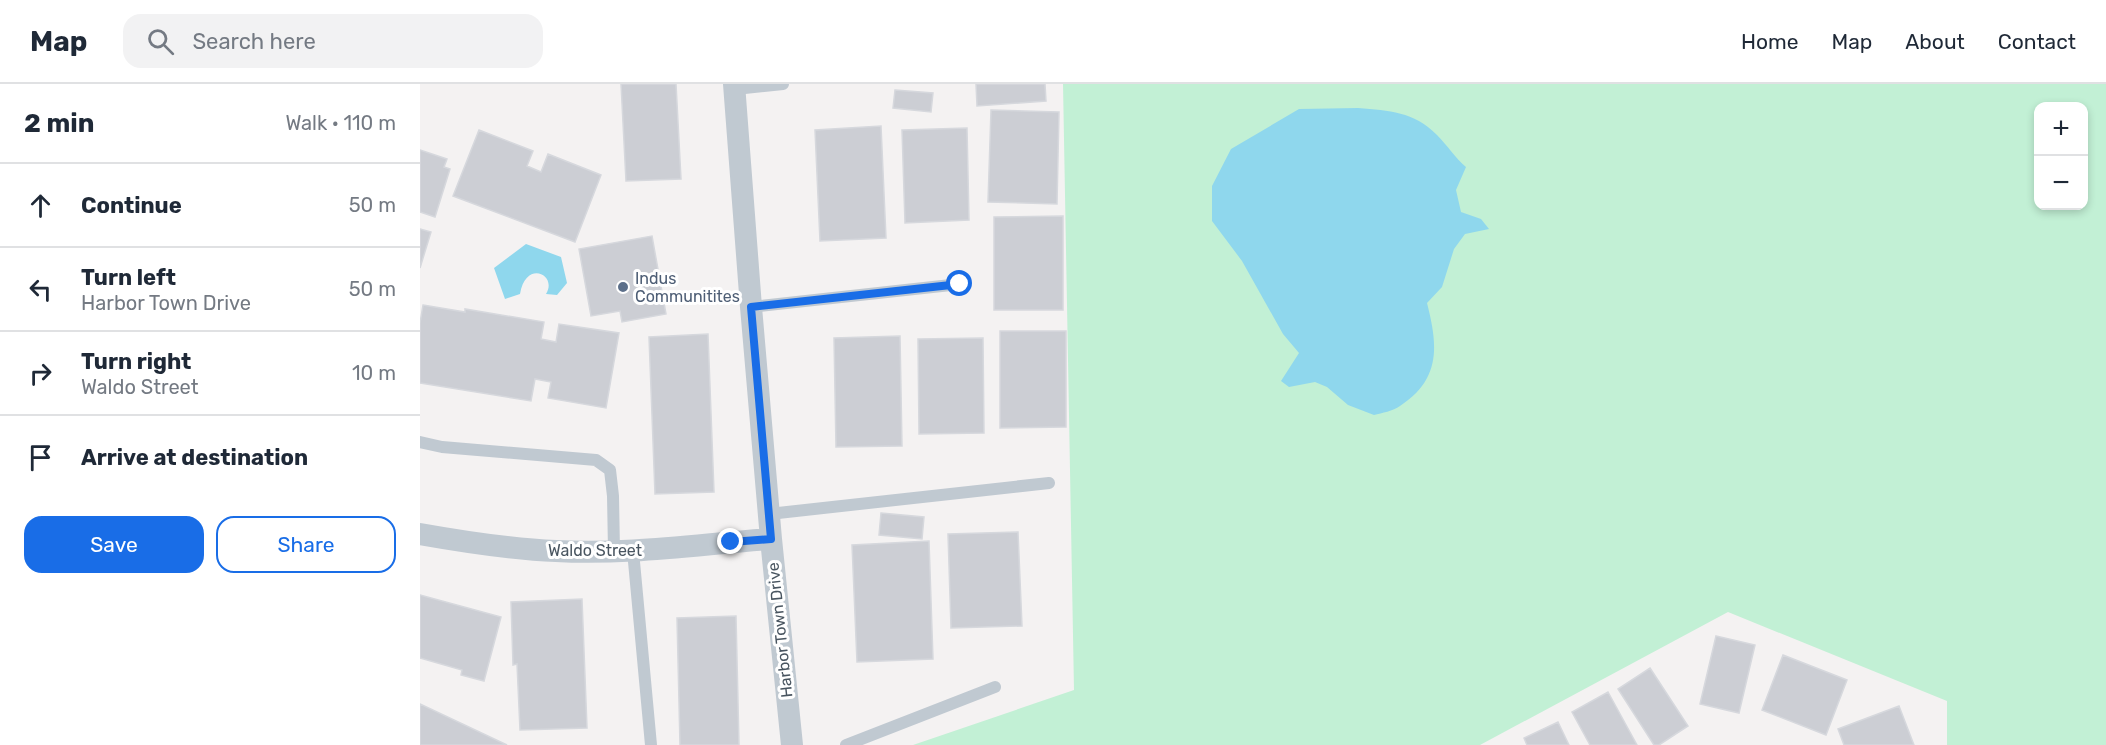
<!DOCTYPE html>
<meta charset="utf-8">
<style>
:root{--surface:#fff;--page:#f2f2f3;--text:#1f2937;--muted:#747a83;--line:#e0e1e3;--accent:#196de7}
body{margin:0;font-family:Rubik,sans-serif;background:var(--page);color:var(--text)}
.controls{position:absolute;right:18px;top:18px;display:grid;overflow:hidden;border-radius:12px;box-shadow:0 3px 9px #0003}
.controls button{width:54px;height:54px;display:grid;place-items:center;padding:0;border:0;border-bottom:2px solid var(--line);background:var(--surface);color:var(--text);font:30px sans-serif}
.stop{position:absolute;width:18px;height:18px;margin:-14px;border:4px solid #196de7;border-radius:50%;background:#fff}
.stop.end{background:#196de7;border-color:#fff;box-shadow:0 2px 6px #0008}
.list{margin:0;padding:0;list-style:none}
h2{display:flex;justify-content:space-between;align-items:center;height:78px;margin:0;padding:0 24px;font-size:26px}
h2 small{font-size:20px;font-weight:400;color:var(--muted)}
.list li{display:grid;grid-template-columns:39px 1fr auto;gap:18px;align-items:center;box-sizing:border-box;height:84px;padding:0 24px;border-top:2px solid var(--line)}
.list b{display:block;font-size:22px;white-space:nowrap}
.list p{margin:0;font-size:20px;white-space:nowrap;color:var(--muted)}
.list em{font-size:20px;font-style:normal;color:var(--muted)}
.actions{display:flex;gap:12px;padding:18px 24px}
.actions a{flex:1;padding:14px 0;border:2px solid var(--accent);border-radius:18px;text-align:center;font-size:21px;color:var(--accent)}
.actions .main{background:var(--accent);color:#fff}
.icon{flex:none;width:33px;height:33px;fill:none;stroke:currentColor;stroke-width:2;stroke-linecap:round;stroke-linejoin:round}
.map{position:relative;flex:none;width:1686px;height:661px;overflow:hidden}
header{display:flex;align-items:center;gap:36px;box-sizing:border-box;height:84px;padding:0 30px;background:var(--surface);border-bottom:2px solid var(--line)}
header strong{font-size:28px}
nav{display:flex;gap:33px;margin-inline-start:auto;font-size:21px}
.search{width:420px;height:54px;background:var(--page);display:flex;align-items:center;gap:15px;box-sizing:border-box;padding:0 21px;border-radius:18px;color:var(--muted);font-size:22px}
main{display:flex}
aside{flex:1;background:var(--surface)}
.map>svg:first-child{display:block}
</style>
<header>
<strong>Map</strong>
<div class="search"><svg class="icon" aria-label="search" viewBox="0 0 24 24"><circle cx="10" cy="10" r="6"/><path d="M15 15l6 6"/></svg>Search here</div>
<nav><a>Home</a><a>Map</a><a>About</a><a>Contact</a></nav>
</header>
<main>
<aside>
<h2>2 min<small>Walk · 110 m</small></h2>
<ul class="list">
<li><svg class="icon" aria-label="ahead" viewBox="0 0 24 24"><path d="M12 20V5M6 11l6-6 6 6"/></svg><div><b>Continue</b></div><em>50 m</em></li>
<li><svg class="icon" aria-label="left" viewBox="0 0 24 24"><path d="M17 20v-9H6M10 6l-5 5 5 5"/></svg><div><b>Turn left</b><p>Harbor Town Drive</p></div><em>50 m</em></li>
<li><svg class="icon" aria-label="right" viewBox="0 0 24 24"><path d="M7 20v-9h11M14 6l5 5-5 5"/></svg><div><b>Turn right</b><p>Waldo Street</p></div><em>10 m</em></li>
<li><svg class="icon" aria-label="arrive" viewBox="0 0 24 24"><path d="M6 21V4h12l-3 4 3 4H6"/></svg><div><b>Arrive at destination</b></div></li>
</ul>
<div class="actions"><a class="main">Save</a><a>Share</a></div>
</aside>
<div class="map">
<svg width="1686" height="661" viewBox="0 0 1686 661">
<rect width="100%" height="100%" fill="#f4f2f2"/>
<!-- green -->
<path fill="#c2f0d5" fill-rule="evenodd" d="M643,0H1686V661H1527V617L1308,528L1060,661H493L654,606ZM1618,22H1664V122H1618Z"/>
<!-- water -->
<path fill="#8fd7ed" d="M938,24C970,27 993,27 1017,51C1028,62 1035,74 1046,83L1036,106L1041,128L1061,135L1069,145L1045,150L1034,165L1022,203L1007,219C1018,262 1021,295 980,322C973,327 962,329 954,331L928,321L907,303L895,298L869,303L861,297L879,269L863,250L822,177L792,137V102L811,65L879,25Z
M106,160L141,173L147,199L137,211L126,210C138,191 106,175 100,210L85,215L74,184Z"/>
<!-- building -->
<path fill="#ccced4" stroke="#d6d8dd" stroke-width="1.5" d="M201,0H256L261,95L206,97Z
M556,0H625L626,17L557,22Z
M475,6L513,9L511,28L473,24Z
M571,26L639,28L637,120L568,118Z
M461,42L466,154L400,157L395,46Z
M547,44L549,136L485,139L482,46Z
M59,46L113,67L107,82L121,88L128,70L181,91L155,158L33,112Z
M0,66L27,75L24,83L30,85L15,133L0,128Z
M643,132V226H574V133Z
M0,145L11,148L0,184Z
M232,152L246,230L202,238L200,227L171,232L159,165Z
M3,221L45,228V225L124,238L121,255L136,258L139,240L199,249L186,324L128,314L131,298L115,295L111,317L0,299V239Z
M580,247H646V343L580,344Z
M288,250L294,408L235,410L229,253Z
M480,252L482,362L416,363L414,254Z
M563,254L564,349L499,350L498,255Z
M461,429L504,433L502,455L459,451Z
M598,448L602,542L531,544L528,450Z
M509,457L513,575L437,578L432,461Z
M0,511L81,533L64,597L41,591L42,586L0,574Z
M162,515L167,644L100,646L97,580L93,581L91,518Z
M316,532L319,661H260L257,534Z
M1296,552L1335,561L1319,629L1280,620Z
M1363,571L1427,596L1406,651L1342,626Z
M1230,584L1268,642L1239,661H1234L1198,605Z
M1188,608L1217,661H1170L1152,628Z
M0,620L87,661H0Z
M1479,622L1494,661H1424L1418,645Z
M1138,638L1149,661H1107L1104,654Z"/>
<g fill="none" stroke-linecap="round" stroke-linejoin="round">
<!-- service -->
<path stroke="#c0c9d1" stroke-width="12" d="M315,5L363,0
M331,223L540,200
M0,358L22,363L176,376L190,386L193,412L194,467
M349,430L629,399
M213,467L231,661
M426,661L575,603"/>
<!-- minor -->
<path stroke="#c0c9d1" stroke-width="22" d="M314,0L331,223L351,455L372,661
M0,450C45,458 90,465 136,467C208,471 280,460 351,455"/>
</g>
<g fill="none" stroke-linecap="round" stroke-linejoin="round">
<!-- route -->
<path stroke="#196de7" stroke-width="8" d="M311,458L351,455L331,223L540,200"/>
</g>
<!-- markers -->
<circle fill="#5c6f8a" stroke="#fff" stroke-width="2" cx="203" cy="203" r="6"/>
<g text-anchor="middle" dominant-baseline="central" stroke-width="6" stroke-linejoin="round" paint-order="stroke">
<!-- service labels -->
<g font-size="16" fill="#4e5e75" stroke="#fff" text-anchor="start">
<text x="215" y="194">Indus<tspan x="215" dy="18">Communitites</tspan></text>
</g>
<!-- street labels -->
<g font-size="16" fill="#495560" stroke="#fff">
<text x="175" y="466">Waldo Street</text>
<text transform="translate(360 546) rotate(-96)">Harbor Town Drive</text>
</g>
</g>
</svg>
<div class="controls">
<button>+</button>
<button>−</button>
</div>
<div class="stop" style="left:540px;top:200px"></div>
<div class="stop end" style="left:311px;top:458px"></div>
</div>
</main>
